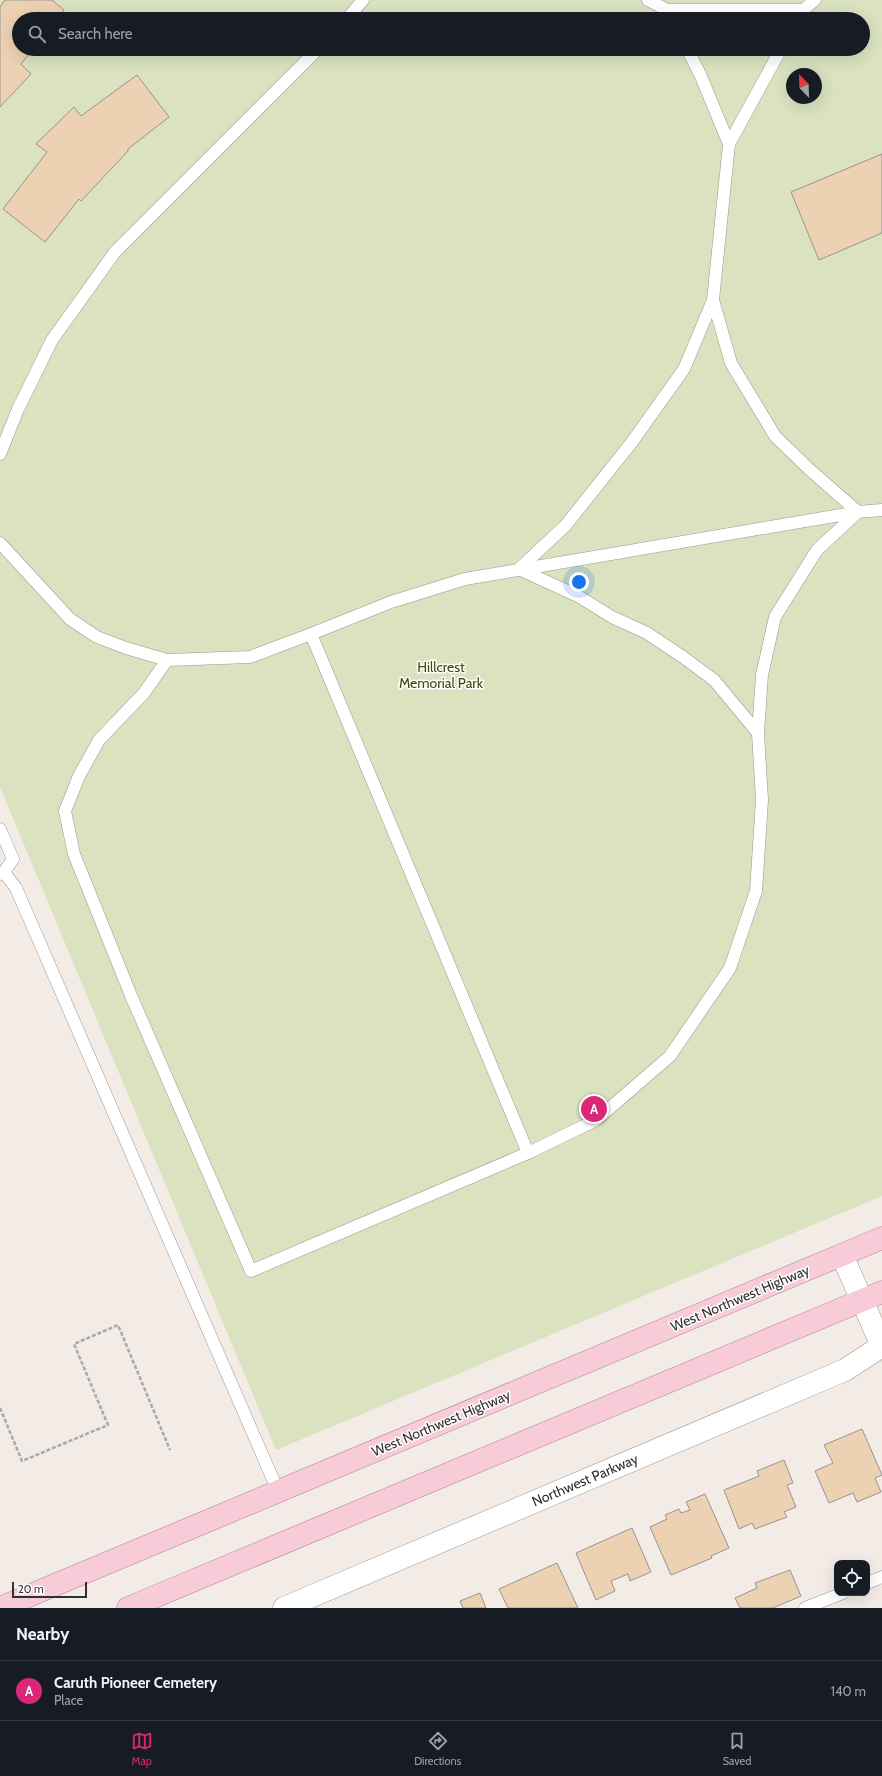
<!DOCTYPE html>
<style>
:root{--surface:#171b24;--page:#242831;--text:#f1f3f6;--muted:#9ea1a6;--line:#363941;--accent:#db2777}
body{margin:0;font-family:Cabin,sans-serif;background:var(--page);color:var(--text)}
.controls{position:absolute;right:12px;bottom:12px;display:grid;overflow:hidden;border-radius:8px;box-shadow:0 4px 16px #0002}
.controls button{width:36px;height:36px;display:grid;place-items:center;padding:0;border:0;border-bottom:1px solid var(--line);background:var(--surface);color:var(--text);font:20px sans-serif}
.compass{position:absolute;left:786px;top:68px;width:36px;height:36px;border-radius:50%;background:var(--surface);box-shadow:0 4px 16px #0002;rotate:337deg}
.scale{position:absolute;left:12px;bottom:10px;width:75px;box-sizing:border-box;padding-left:4px;border:2px solid #33312f;border-top:0;font-size:11px;line-height:14px;white-space:nowrap;color:#33312f;-webkit-text-stroke:3px #fff;paint-order:stroke}
.you{position:absolute;left:579px;top:582px;width:14px;height:14px;margin:-10px;border:3px solid #fff;border-radius:50%;background:#1a73e8;box-shadow:0 0 0 6px #1a73e833}
.badge{display:grid;place-items:center;width:26px;height:26px;border-radius:50%;background:var(--accent);color:#fff;font-size:13px;font-weight:700}
.pin{position:absolute;translate:-50% -50%;border:2px solid #fff;box-shadow:0 1px 4px #0006}
.list{margin:0;padding:0;list-style:none}
h2{display:flex;justify-content:space-between;align-items:center;height:52px;margin:0;padding:0 16px;font-size:17px}
h2 small{font-size:13px;font-weight:400;color:var(--muted)}
.list li{display:grid;grid-template-columns:26px 1fr auto;gap:12px;align-items:center;box-sizing:border-box;height:60px;padding:0 16px;border-top:1px solid var(--line)}
.list b{display:block;font-size:15px;white-space:nowrap}
.list p{margin:0;font-size:13px;white-space:nowrap;color:var(--muted)}
.list em{font-size:13px;font-style:normal;color:var(--muted)}
.icon{flex:none;width:22px;height:22px;fill:none;stroke:currentColor;stroke-width:2;stroke-linecap:round;stroke-linejoin:round}
.map{position:relative;flex:none;width:882px;height:1608px;overflow:hidden}
.search{position:absolute;background:var(--surface);box-shadow:0 4px 16px #0002;left:12px;right:12px;top:12px;height:44px;display:flex;align-items:center;gap:10px;box-sizing:border-box;padding:0 14px;border-radius:22px;color:var(--muted);font-size:15px}
.sheet{height:112px;background:var(--surface)}
nav{display:flex;justify-content:space-around;align-items:center;box-sizing:border-box;height:56px;border-top:1px solid var(--line);background:var(--surface);font-size:11px;color:var(--muted)}
nav a{display:grid;justify-items:center;gap:2px}
nav .on{color:var(--accent)}
.map>svg:first-child{display:block}
</style>
<div class="map">
<svg width="882" height="1608" viewBox="0 0 882 1608">
<rect width="100%" height="100%" fill="#f2ebe6"/>
<!-- green -->
<path fill="#dbe2c0" fill-rule="evenodd" d="M0,0H882V1196L276,1450L0,787ZM19,19H863V49H19ZM792,74H816V98H792Z"/>
<!-- building -->
<path fill="#edd1b3" stroke="#99938e" d="M5,0H52L64,10L57,19H19V49H33L21,64L31,74L0,107V7Z
M137,75L169,117L128,149V151L81,201L79,199L45,242L3,209L47,152L36,144L74,107L81,116Z
M882,154V233L819,260L791,192Z
M862,1429L882,1475L875,1478L881,1492L857,1502L853,1493L829,1503L815,1471L833,1463L824,1445Z
M784,1460L793,1483L787,1485L796,1507L784,1512L787,1517L755,1529L752,1523L739,1529L724,1490L759,1476L757,1471Z
M705,1494L729,1548L711,1556L712,1558L671,1575L650,1527L667,1519L665,1515L679,1509L681,1513L690,1510L686,1502Z
M632,1528L651,1572L630,1581L628,1574L611,1581L615,1591L596,1600L576,1553Z
M557,1563L578,1608H508L499,1589Z
M790,1570L801,1596L773,1608H740L735,1598L757,1588L755,1583Z
M480,1593L486,1608H463L460,1601Z"/>
<g fill="none" stroke-linecap="round" stroke-linejoin="round">
<defs>
<path id="lane" d="M648,0L667,10H803L815,0
M347,19L363,0
M687,49L700,74L729,144
M781,49L729,144L713,300L731,363L775,436L809,469L858,512L882,510
M713,300L684,369L632,442L566,525L519,569L578,596L612,617L647,633L683,657L714,680L758,733
M0,454L18,409L52,340L115,252L318,49
M858,512L817,550L775,617L762,675L758,733L762,800L756,891L730,968L670,1056L596,1120L528,1153L311,634L391,602L465,579Z
M0,543L70,619L97,637L126,648L167,660
M311,634L250,657L167,660L144,693L99,740L79,776L65,811L74,854L132,998L251,1271L528,1153
M0,829L13,859L4,872L0,874
M4,872L16,888L278,1491
M867,1583L882,1577
M805,1608L843,1593"/>
<path id="street" d="M842,1255L882,1346
M284,1608L845,1370L882,1346"/>
<path id="primary" d="M0,1608L882,1238
M128,1608L882,1292"/>
</defs>
<!-- lane casing -->
<use href="#lane" stroke="#9c9691" stroke-width="13"/>
<!-- street casing -->
<use href="#street" stroke="#9c9691" stroke-width="23"/>
<!-- primary casing -->
<use href="#primary" stroke="#b07f8d" stroke-width="23"/>
<!-- path -->
<path stroke="#ada8a4" stroke-width="2.5" stroke-dasharray="4 2" stroke-linecap="butt" d="M0,1408L22,1461L108,1425L74,1344L118,1325L170,1450"/>
<!-- lane -->
<use href="#lane" stroke="#fff" stroke-width="12"/>
<!-- street -->
<use href="#street" stroke="#fff" stroke-width="22"/>
<!-- primary -->
<use href="#primary" stroke="#f8cbd9" stroke-width="22"/>
</g>
<g text-anchor="middle" dominant-baseline="central" stroke-width="3" stroke-linejoin="round" paint-order="stroke">
<!-- park labels -->
<g font-size="14" fill="#41490c" stroke="#fff">
<text x="441" y="667">Hillcrest<tspan x="441" dy="16">Memorial Park</tspan></text>
</g>
<!-- street labels -->
<g font-size="14" fill="#33312f" stroke="#fff">
<text transform="translate(740 1298) rotate(-23)">West Northwest Highway</text>
<text transform="translate(441 1423) rotate(-23)">West Northwest Highway</text>
<text transform="translate(585 1480) rotate(-23)">Northwest Parkway</text>
</g>
</g>
</svg>
<div class="controls">
<button><svg class="icon" aria-label="locate" viewBox="0 0 24 24"><circle cx="12" cy="12" r="6"/><path d="M12 2v4M12 18v4M2 12h4M18 12h4"/></svg></button>
</div>
<svg class="compass" viewBox="-18 -18 36 36"><path d="M0-13l5 13h-10z" fill="#e53935"/><path d="M0 13l5-13h-10z" fill="#9ea1a6"/></svg>
<div class="scale">20 m</div>
<div class="you"></div>
<div class="pin badge" style="left:594px;top:1109px">A</div>
<div class="search"><svg class="icon" aria-label="search" viewBox="0 0 24 24"><circle cx="10" cy="10" r="6"/><path d="M15 15l6 6"/></svg>Search here</div>
</div>
<section class="sheet">
<h2>Nearby<small></small></h2>
<ul class="list">
<li><span class="badge">A</span><div><b>Caruth Pioneer Cemetery</b><p>Place</p></div><em>140 m</em></li>
</ul>
</section>
<nav>
<a class="on"><svg class="icon" aria-label="map" viewBox="0 0 24 24"><path d="M3 6l6-2 6 2 6-2v14l-6 2-6-2-6 2zM9 4v14M15 6v14"/></svg>Map</a>
<a><svg class="icon" aria-label="directions" viewBox="0 0 24 24"><path d="M12 3l9 9-9 9-9-9zM9 14v-3h6M13 9l2 2-2 2"/></svg>Directions</a>
<a><svg class="icon" aria-label="saved" viewBox="0 0 24 24"><path d="M7 4h10v16l-5-4-5 4z"/></svg>Saved</a>
</nav>
